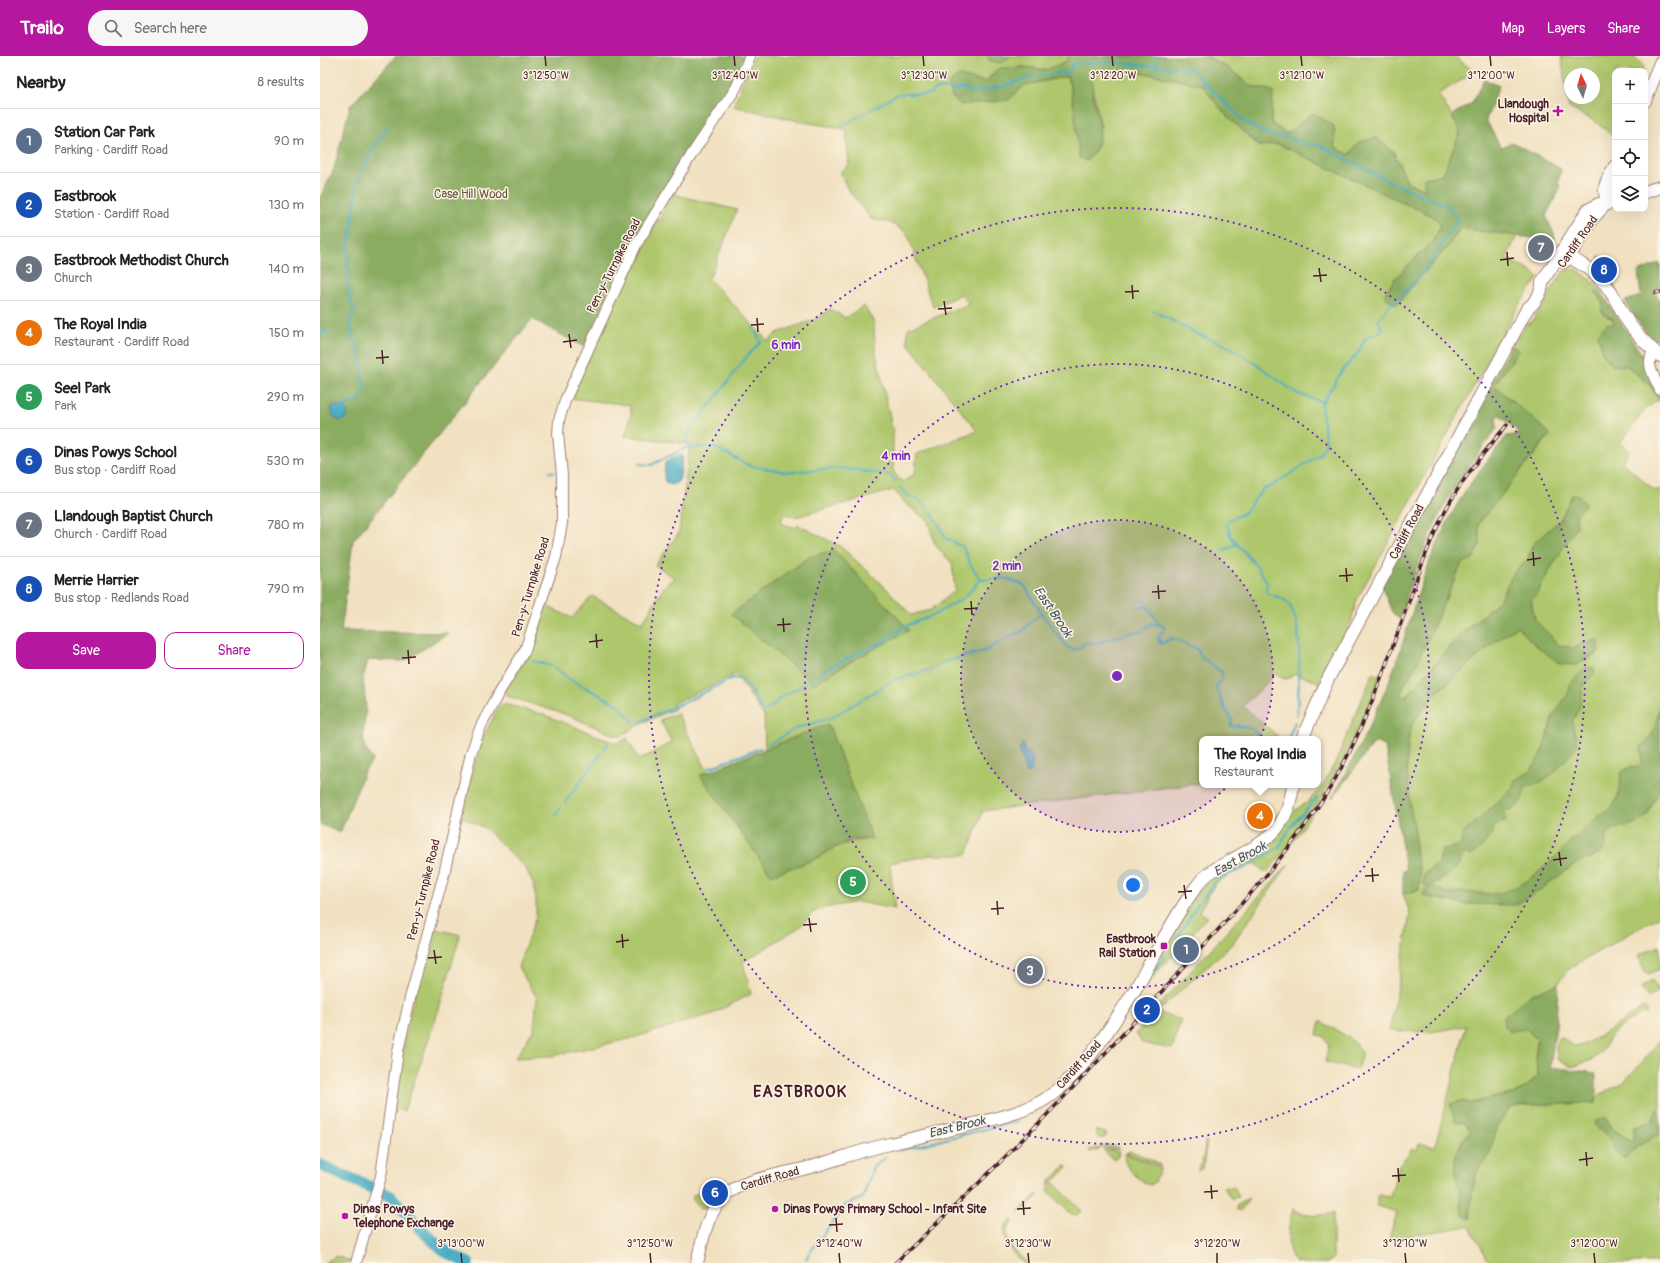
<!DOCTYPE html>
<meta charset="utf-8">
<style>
:root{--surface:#fff;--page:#f6f6f6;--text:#222;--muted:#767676;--line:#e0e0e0;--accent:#b5179e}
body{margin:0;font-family:Pangolin,sans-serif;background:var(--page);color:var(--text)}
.controls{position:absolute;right:12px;top:12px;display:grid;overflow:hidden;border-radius:8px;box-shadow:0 4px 16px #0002}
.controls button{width:36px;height:36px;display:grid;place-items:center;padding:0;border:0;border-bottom:1px solid var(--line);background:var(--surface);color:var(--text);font:20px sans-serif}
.compass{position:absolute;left:1244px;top:12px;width:36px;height:36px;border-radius:50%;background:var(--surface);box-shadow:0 4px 16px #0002;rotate:355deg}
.you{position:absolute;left:813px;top:829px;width:14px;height:14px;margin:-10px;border:3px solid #fff;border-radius:50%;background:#1a73e8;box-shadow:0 0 0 6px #1a73e833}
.badge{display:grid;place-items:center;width:26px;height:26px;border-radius:50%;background:var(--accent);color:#fff;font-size:13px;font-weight:700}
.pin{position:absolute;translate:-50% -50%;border:2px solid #fff;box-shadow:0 1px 4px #0006}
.popup{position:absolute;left:879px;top:680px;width:122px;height:52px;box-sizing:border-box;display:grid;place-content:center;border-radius:8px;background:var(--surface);filter:drop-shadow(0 1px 3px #0005);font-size:13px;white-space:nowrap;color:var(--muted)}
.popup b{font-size:15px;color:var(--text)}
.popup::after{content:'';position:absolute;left:50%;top:100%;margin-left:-8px;border:8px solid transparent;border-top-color:var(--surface)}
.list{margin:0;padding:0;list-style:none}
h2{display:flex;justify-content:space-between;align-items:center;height:52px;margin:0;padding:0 16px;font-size:17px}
h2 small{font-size:13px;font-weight:400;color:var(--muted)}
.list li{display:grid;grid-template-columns:26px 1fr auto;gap:12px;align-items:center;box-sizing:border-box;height:64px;padding:0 16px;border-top:1px solid var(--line)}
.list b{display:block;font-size:15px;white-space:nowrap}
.list p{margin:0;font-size:13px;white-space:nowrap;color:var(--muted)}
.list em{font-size:13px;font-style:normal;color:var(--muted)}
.actions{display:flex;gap:8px;padding:12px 16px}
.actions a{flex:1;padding:9px 0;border:1px solid var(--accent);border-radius:12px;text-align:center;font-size:14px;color:var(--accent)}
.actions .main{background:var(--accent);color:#fff}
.icon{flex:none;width:22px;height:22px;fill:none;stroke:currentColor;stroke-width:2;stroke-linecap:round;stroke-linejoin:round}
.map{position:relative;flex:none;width:1340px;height:1207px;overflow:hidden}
header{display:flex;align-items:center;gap:24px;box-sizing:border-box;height:56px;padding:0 20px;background:var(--accent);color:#fff}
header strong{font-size:19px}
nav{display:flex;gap:22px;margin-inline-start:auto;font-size:14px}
.search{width:280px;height:36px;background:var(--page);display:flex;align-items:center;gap:10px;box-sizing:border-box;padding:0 14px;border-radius:22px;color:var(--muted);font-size:15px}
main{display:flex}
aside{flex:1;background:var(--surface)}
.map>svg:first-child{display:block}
</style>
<header>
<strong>Trailo</strong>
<div class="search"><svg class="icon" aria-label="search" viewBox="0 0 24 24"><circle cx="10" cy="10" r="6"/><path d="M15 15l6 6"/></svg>Search here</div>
<nav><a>Map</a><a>Layers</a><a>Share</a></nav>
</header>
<main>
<aside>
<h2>Nearby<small>8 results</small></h2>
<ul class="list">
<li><span class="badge" style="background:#5c6f8a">1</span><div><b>Station Car Park</b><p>Parking · Cardiff Road</p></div><em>90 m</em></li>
<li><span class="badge" style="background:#1a4fb4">2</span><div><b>Eastbrook</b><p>Station · Cardiff Road</p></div><em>130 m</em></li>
<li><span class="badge" style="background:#6b7280">3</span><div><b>Eastbrook Methodist Church</b><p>Church</p></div><em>140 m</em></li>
<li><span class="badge" style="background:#e8710a">4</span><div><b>The Royal India</b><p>Restaurant · Cardiff Road</p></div><em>150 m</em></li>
<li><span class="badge" style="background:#2e9e5b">5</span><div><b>Seel Park</b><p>Park</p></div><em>290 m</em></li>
<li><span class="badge" style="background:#1a4fb4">6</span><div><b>Dinas Powys School</b><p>Bus stop · Cardiff Road</p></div><em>530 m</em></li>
<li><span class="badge" style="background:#6b7280">7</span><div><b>Llandough Baptist Church</b><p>Church · Cardiff Road</p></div><em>780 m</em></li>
<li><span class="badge" style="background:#1a4fb4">8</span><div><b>Merrie Harrier</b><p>Bus stop · Redlands Road</p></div><em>790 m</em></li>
</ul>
<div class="actions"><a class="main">Save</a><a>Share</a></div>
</aside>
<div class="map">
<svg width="1340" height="1207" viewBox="0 0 1340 1207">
<rect width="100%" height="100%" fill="#fcf5e5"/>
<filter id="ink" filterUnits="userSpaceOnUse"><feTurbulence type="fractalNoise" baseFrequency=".025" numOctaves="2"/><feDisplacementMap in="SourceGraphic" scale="8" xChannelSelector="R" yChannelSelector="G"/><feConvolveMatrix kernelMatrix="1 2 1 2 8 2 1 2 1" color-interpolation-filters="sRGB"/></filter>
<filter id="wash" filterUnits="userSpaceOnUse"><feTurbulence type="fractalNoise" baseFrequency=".012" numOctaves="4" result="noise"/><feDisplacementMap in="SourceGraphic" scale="16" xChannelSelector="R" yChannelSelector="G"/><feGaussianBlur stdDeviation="0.9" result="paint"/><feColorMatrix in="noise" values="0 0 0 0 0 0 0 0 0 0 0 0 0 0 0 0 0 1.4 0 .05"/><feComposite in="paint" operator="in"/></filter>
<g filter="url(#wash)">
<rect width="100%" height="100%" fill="#f1e1c1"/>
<!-- green -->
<path fill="#aec76c" stroke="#7c734c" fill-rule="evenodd" d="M434,0H667L671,5L683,7L690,0H749L747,5L726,14L705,11L677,13L665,26L640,20L688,44L705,29L748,20L754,50L781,71L771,26L773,17L807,15L829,18L882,29L906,59L939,90L958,88L1116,161L1121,170L1113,185L1076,221L1064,239L1075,249L1128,190L1140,172L1197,180L1186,203L1205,212L1219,221L1197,252L1037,543L1031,566L1001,627L975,618L969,622L964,623L956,618L923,650L961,683H882V727L663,755L647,799H611L570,807L575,853L538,846L504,852L492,857L481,870L423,906L431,938L392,958L309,983L232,1000L195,1002L214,973L217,942L198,911L216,861V843L213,827L205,811L165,772L140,760L160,687L179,650L184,648L222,658L295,687L300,686L307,682L319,704L352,686L340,664L357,657L388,716L380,719L494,804C514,790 528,785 552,783L508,668L445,693L444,660L416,618L353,648L355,653L324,666L300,680L294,679L250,660L187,640L185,635L199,611L206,605L208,601L224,549L252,562L272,540L322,567L344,531L355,522L335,509L359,477L370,388L305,380L311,358L310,349L249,342L323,191L353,138L417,154L389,223L448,285L457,277L496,263L510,253L525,262L544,250L554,266L555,292L573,375V415L582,426L595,418L597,398L657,375L587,286L588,272L649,248L642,238L613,251L587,177L571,167L551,163L527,132L520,116L529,109L526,73L483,66L413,50ZM574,434L584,446L608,465L615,489L632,507L635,534L611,554L591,559L566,532L520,490L478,469L476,472L460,467L465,458L475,461ZM563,546L589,574L523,610L494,628Z
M885,0H1134L1151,13L1152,18L1118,38L1141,75L1123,118L1116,120L1105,134L1088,127L1073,95L1029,99L1014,91V70L967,78L951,67L953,35L930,30L908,12Z
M1241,0H1314L1324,11L1323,15H1295V82L1275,65L1249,52ZM1250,18H1274V42H1250Z
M1279,200L1281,201L1297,235L1286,218L1287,216L1277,208Z
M1255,212L1271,224L1280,234L1276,236L1283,248L1282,255L1284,259L1294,264V267L1292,269L1282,296L1292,309L1307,310L1330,329L1339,343L1329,351L1328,350L1300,387L1310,395L1302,406L1335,435L1340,433V860L1248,913L1238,928L1210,939L1206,972L1217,984L1216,997L1217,1020L1209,1029L1196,1037L1151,1047L1140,1045L1145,1067L1151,1075L1142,1085L1135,1116L1141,1143L1142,1157L1150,1163L1152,1136L1157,1114L1169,1099L1177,1071L1189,1052L1205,1049L1276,1047L1277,1040L1304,1026L1332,995L1340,983V1053L1336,1055L1332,1066L1315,1070L1313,1082L1310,1085L1294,1074L1285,1061L1276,1065L1280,1075L1288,1080L1305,1102L1320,1089L1340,1077V1207H1170L1149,1170L1069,1183L1077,1156L1056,1150L1059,1139L1070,1141L1079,1110L1092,1093L1097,1094L1099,1087L1115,1091L1146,970L1111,976L1069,975L1078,931L1090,857L1083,838L1099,834V813L1095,792V776L1090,750L1087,715L1088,687L1092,668L1116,637L1172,588L1197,570L1213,587L1256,609L1277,598L1266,586L1254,592L1239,589L1215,564L1211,544L1218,536L1232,510L1256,471V459L1249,448L1240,464L1213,488L1207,505L1195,515L1179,545L1138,581L1086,642L1080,638L1098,605L1142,506L1153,503L1160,488L1158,468L1230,379L1174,329L1199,294L1191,290L1208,267L1210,268L1222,250H1223L1226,246L1225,245L1243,216L1246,214Z
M1053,617L1060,620C1040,675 1012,728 979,777C969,791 957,804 946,817L933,806L917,813L895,828L879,855L887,861L885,863L831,923L828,920L879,835L893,821L972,756L988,746L1003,729L1016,705Z
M968,809L912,888L837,956L861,964L852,993L822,987L816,978L826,967L825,965Z
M113,872L140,879L120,950L84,1055L74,1053L80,1004L89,961Z
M1340,890V913L1328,918L1325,917L1319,901L1320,898Z
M1332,924L1339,935L1328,942L1321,931Z
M1323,951L1327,954V957L1325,958L1323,956L1295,975L1279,999L1273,1003L1255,1010H1250L1237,1002L1236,992L1238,982H1243C1249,988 1254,992 1263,989L1288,975Z
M1000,965C1015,974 1034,981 1042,997L1037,1014L1005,1006L1009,988L1003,980L997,979Z
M776,1074L787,1078L785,1082H778Z
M885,1085H887L883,1112L878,1115L884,1098Z
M787,1089L797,1091L799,1094L783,1092L770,1096L769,1094Z
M783,1094H791L799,1097L798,1100L793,1103Z
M811,1095L837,1106L841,1110L806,1097Z
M805,1098L841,1112L835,1126L831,1129L827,1128C818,1122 801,1110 805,1098Z
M745,1110L748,1111L728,1131L729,1126Z
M734,1127L762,1155L755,1160L751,1159L729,1136L728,1134Z
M903,1131L915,1132L919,1141L911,1142Z
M397,1132L398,1133L394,1137V1141L384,1153H380L373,1144V1139Z
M715,1139H719L700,1157L699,1155Z
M929,1142L921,1155L917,1154V1149Z
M973,1152C986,1162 998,1160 1013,1157V1202L1009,1207H976C963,1191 969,1171 973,1152Z
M692,1163L693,1165C677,1181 696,1196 707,1207H703C692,1196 673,1178 692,1163Z
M16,1200L36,1207H5Z"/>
<!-- forest -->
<path fill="#8aac60" stroke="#6a6646" d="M76,0H424L403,43L363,104L266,292L212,263L33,485L21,575L128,577L85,605L48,604L43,622L46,652L43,679L45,692L53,704L44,716L20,777L0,768V142L14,113L30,50Z
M667,0H690L683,7L670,5Z
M749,0H885L908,12L930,30L953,35L951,67L966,78L993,57L1014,70L1015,91L1029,99L1039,86L1056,82L1073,95L1088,127L1105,134L1104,122L1123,118L1140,76L1132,59L1152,47L1164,23L1179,30L1166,64L1181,92L1192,86L1241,113L1238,128L1241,130L1226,160L1235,180L1234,185L1140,172L1128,190L1076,249L1064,240L1076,221L1113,185L1121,170L1116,162L958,88L939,90L906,59L882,29L829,18L807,15L773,17C766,40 786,64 778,89C776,95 770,100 767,105L759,102L754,50L748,20L705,29L688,44L640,49L632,41L629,27L639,20L665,26L680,12L705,11L726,14L747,5Z
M1340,207V230L1335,236L1340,245V280L1334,285L1321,270L1305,245L1321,240L1318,216Z
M1280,234L1323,301L1340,341L1339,343L1330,329L1307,310L1292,309L1282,296L1278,277L1287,268H1294L1293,262L1287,261L1282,255L1283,248L1275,236Z
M1191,290L1199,294L1174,329L1230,378L1158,468L1160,487L1153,503L1142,507L1098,605L1080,638L1086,641L1138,581L1179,545L1195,515L1207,505L1213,488L1240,464L1252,439H1259L1265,449L1256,459V471L1232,510L1218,536L1211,544L1215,564L1239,589L1254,592L1266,586L1277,584L1280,590L1277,598L1267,602L1256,609L1240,608L1213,587L1197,570L1172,588L1116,637L1092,668L1088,687L1087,715L1090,750L1095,776V792L1099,813V834L1083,838V815L1086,814L1065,690L1057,687L1053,688L1012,742C1037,697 1060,652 1077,604C1092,561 1103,514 1124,473C1141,438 1163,409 1187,380L1201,378L1179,359L1176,361L1177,372C1162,392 1147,413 1133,434C1109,474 1094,519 1079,563L1072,556L1061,528Z
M514,494L589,574L523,610L494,628L411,558L489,501Z
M1265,612H1274V618L1264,628L1260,650L1252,666L1258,689L1233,718L1219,727L1205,732L1202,743L1196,752L1187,754L1184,759L1186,765L1175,769C1172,782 1161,792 1151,800L1145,797C1137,816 1125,823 1107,831L1102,827L1104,818L1119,806L1122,794L1138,790L1141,787L1142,779L1192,732L1195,724L1210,716L1222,697L1233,660L1248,638L1251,627Z
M1340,649V733L1327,760L1314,768L1293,773L1286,779L1285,793L1270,803L1259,805L1216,837L1195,849L1144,848L1103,840L1105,833L1113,830L1129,838C1143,832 1167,841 1183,836C1218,826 1242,791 1269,768C1274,763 1287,756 1291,752C1299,743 1300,729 1301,717L1311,710L1317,711L1322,708L1321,691C1336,679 1336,666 1340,649Z
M508,668L552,783L532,784L514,792L494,804L451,819L380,719Z
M1238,928L1236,970L1230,1011L1276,1017V1047L1205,1049L1189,1052L1177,1071L1169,1099L1157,1115L1152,1136L1150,1163L1142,1157L1141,1143L1135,1116V1099L1142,1085L1151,1075L1145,1067L1135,1065L1130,1048L1140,1045L1151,1047L1196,1037L1209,1029L1217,1020L1216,997L1217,984L1206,972L1190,976L1184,970L1183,962L1210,939Z
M1340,1053V1077L1320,1089L1305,1102C1295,1099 1294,1090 1289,1082C1285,1077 1279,1073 1275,1068L1276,1065L1285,1061L1294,1074L1310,1085L1313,1082L1314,1070L1332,1066L1336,1055Z"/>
<!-- water -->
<path fill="#41a8c1" stroke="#466476" d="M12,350H23L27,355V361L20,365C13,361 11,358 12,350Z
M359,399L363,400L360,422L357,427L350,429L345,426L344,420L345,407L351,402Z
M703,687L705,696L710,697L713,706L711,716L706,717L699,693Z"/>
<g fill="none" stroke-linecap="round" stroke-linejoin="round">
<!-- stream -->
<path stroke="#41a8c1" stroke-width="2" d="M836,0L838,10
M519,72L578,38H609C617,31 624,31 634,35L645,32L649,37L684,30L711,21L749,16L753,8L785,6L871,13L926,67L949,79L966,81L989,89L997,88L1069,125L1128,150L1138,163L1102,219L1066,253L1058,265L1063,274L1045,283L1038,297L1022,315L1001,349L1006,388L1000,398L952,430L943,433L924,457L909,464L907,469L911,481L938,512L947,526V537C953,540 963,541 967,546C986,567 978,630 977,659
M834,255L873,276L908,290L938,309L976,337L1002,346
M0,276L3,275L10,278
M23,350L39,344L45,333L39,295L32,279L30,268L34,254L28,235V194L33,164L37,127L54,90L68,70
M369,392L366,387L370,373L384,357L427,300L441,286L433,272
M319,408L331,409L365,392L394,391L430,410L468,416L520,412L570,419L576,425
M229,416H235
M580,431C590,445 591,438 600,445C610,453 622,472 625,482L643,491L650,508L661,524L684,522L704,529L722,558L747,591L756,594L766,587L780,586L808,577L822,575L830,568H840L845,572L838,582L841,588L852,582L877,593L882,602L902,616L901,623L896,631L903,649L912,664L911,670C926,670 932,670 941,683
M902,495L917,488
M820,546L824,543L826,544V551
M817,550L828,551L839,567
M213,605L233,610L249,623L297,648L314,666
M319,666L365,646L413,622L424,624L442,653L446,655L462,641L493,623L510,611L564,585L583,571L616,558L644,542L660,524
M968,683L975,666
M448,689L477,672L511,662L574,624L613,613L624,606L665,595L692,579L702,576L711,565L721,558
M284,693L288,687
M389,712L441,692
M245,746L281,698
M236,759L241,752
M857,882L878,848L898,823L927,811L959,791L972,769L997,742
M829,921L846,900
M581,1094L698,1065
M486,1203L490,1196L526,1149L543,1142L553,1111L565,1102"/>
<!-- river -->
<path stroke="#41a8c1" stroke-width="12" d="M0,1109L70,1140L112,1184L128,1197L148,1207"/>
</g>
</g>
<g filter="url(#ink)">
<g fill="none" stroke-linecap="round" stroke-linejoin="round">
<defs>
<path id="minor" d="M1334,295C1324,307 1335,322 1340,334
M36,1207L61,1120L78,995L91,938L124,818L151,697L161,670L178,638L205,594L236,501L242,467V419L238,378L239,364L246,342L316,189L372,98L416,32L430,0"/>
<path id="major" d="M1325,45L1340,7
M1289,123L1295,140
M1325,136L1340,131
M1288,148C1281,130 1287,125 1295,110
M1241,196C1256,205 1272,213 1284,227C1294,238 1300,253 1308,266C1317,279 1328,290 1340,300
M1244,206L1249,201L1272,163L1285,149
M982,683L1008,623L1207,253C1214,248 1223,236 1222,226L1268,154L1279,148L1285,149
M377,1207C383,1182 387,1154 408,1137C427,1123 460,1119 483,1113C512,1106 540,1094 570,1088C598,1081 626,1075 654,1068C678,1062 706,1056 727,1042C749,1027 766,1006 781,985C793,967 806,949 817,930C836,897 853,862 876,831C884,819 895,812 908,806C947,784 967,776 973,729"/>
</defs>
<!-- minor casing -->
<use href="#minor" stroke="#9e8076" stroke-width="12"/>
<!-- major casing -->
<use href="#major" stroke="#9e8076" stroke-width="14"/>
<!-- minor -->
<use href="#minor" stroke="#fff" stroke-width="10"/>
<!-- major -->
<use href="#major" stroke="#fff" stroke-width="12"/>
<defs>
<path id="rail" d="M1336,237L1340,236
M575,1207C617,1167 660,1127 700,1086C756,1030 810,971 863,912C915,855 969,799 1010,732C1044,675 1065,611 1088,548C1099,516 1110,484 1125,455C1142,423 1164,396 1187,369"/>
</defs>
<!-- rail casing -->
<use href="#rail" stroke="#4a1f2b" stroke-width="3.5"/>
<!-- rail -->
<use href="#rail" stroke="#fcf5e5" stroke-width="2" stroke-dasharray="6" stroke-linecap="butt"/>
</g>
</g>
<!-- ticks -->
<path fill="none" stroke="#4a1f2b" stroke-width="1.5" d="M225,0L226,10M414,0L415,10M603,0L604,10M792,0L793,10M981,0L982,10M1170,0L1171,10M1187,196L1188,210M1180,204L1194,202M999,212L1001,226M993,220L1007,219M812,229L813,243M805,236L819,235M624,245L626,259M618,253L632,252M437,262L438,276M431,269L444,268M249,278L251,292M243,286L257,284M62,294L63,308M56,302L69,301M1213,496L1214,510M1207,504L1221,502M1026,512L1027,526M1019,520L1033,519M838,529L839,543M832,536L846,535M651,545L652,559M644,553L658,552M463,562L464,576M457,569L471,568M276,578L277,592M269,586L283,584M88,594L89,608M82,602L96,601M1239,796L1241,810M1233,804L1247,802M1052,812L1053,826M1045,820L1059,819M864,829L866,843M858,836L872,835M677,845L678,859M671,853L684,852M489,862L491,876M483,869L497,868M302,878L303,892M296,886L309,884M114,894L116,908M108,902L122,901M1266,1096L1267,1110M1259,1104L1273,1102M1078,1112L1079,1126M1072,1120L1086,1119M891,1129L892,1143M884,1136L898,1135M703,1145L704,1159M697,1153L711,1152M516,1162L517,1176M509,1169L523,1168M141,1197L142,1207M330,1197L331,1207M519,1197L520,1207M708,1197L709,1207M897,1197V1207M1085,1197L1086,1207M1274,1197L1275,1207"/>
<!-- distance rings -->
<circle cx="797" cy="620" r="156" fill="#7b2cbf" fill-opacity=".12"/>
<g fill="none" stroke="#7b2cbf" stroke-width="2" stroke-dasharray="2 4">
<circle cx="797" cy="620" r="156"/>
<circle cx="797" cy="620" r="312"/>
<circle cx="797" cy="620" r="468"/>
</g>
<!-- markers -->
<g fill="#b5179e" stroke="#fcf5e5" stroke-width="1.5">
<path d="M1236 49h4v4h4v4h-4v4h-4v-4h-4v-4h4z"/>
<rect x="840" y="886" width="8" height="8" rx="2"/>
<circle cx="455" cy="1153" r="4"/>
<circle cx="25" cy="1160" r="4"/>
</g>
<g text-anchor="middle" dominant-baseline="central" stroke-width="3" stroke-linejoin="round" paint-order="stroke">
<!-- poi labels -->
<g font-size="12" font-weight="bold" fill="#4a1f2b" stroke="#fcf5e5" text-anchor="end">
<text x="1229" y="48">Llandough<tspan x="1229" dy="14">Hospital</tspan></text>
<text x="836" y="883">Eastbrook<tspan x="836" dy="14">Rail Station</tspan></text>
<text x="33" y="1153" text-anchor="start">Dinas Powys<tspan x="33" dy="14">Telephone Exchange</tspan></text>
<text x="463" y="1153" text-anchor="start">Dinas Powys Primary School - Infant Site</text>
</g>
<!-- park labels -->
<g font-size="12" fill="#68513e" stroke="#fcf5e5">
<text x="151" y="138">Case Hill Wood</text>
</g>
<!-- street labels -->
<g font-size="12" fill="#4a1f2b" stroke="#fcf5e5">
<text transform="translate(1258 186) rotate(-55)">Cardiff Road</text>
<text transform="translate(294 210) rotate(-63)">Pen-y-Turnpike Road</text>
<text transform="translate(1087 476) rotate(-62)">Cardiff Road</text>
<text transform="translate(211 531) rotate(-73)">Pen-y-Turnpike Road</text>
<text transform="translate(104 834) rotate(-76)">Pen-y-Turnpike Road</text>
<text transform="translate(759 1009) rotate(-48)">Cardiff Road</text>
<text transform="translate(450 1123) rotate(-16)">Cardiff Road</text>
</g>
<!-- water labels -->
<g font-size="13" font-style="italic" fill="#465667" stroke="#fcf5e5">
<text transform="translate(733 556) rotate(56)">East Brook</text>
<text transform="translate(920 803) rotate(-29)">East Brook</text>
<text transform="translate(637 1071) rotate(-14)">East Brook</text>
</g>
<!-- district labels -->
<g font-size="16" font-weight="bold" letter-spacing="1" fill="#4a1f2b" stroke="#fcf5e5">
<text x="480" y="1036">EASTBROOK</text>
</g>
</g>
<g font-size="10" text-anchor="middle" fill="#4a1f2b" stroke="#fcf5e5" stroke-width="3" stroke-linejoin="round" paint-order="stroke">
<text x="226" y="23">3°12'50"W</text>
<text x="415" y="23">3°12'40"W</text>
<text x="604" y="23">3°12'30"W</text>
<text x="793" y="23">3°12'20"W</text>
<text x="982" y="23">3°12'10"W</text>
<text x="1171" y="23">3°12'00"W</text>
<text x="141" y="1191">3°13'00"W</text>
<text x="330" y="1191">3°12'50"W</text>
<text x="519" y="1191">3°12'40"W</text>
<text x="708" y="1191">3°12'30"W</text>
<text x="897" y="1191">3°12'20"W</text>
<text x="1085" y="1191">3°12'10"W</text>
<text x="1274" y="1191">3°12'00"W</text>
</g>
<circle cx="797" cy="620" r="6" fill="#7b2cbf" stroke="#fcf5e5" stroke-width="2"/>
<g font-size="12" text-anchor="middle" font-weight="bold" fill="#7b2cbf" stroke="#fcf5e5" stroke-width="3" stroke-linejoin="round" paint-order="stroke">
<text x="466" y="293">6 min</text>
<text x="576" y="404">4 min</text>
<text x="687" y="514">2 min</text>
</g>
</svg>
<div class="controls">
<button>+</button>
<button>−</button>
<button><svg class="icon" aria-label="locate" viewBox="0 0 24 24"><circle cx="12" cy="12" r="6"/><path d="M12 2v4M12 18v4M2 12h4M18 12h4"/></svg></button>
<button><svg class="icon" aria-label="layers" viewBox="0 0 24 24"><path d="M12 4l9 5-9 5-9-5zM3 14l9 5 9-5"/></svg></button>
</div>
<svg class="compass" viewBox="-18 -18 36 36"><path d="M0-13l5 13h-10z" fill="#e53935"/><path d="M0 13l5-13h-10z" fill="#767676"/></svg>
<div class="you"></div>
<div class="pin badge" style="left:866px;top:894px;background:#5c6f8a">1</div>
<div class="pin badge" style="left:827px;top:954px;background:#1a4fb4">2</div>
<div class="pin badge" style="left:710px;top:915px;background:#6b7280">3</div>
<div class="pin badge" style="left:940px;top:760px;background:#e8710a">4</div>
<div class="popup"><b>The Royal India</b>Restaurant</div>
<div class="pin badge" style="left:533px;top:826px;background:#2e9e5b">5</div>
<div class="pin badge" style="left:395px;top:1137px;background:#1a4fb4">6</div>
<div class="pin badge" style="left:1221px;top:192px;background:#6b7280">7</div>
<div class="pin badge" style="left:1284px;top:214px;background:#1a4fb4">8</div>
</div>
</main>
